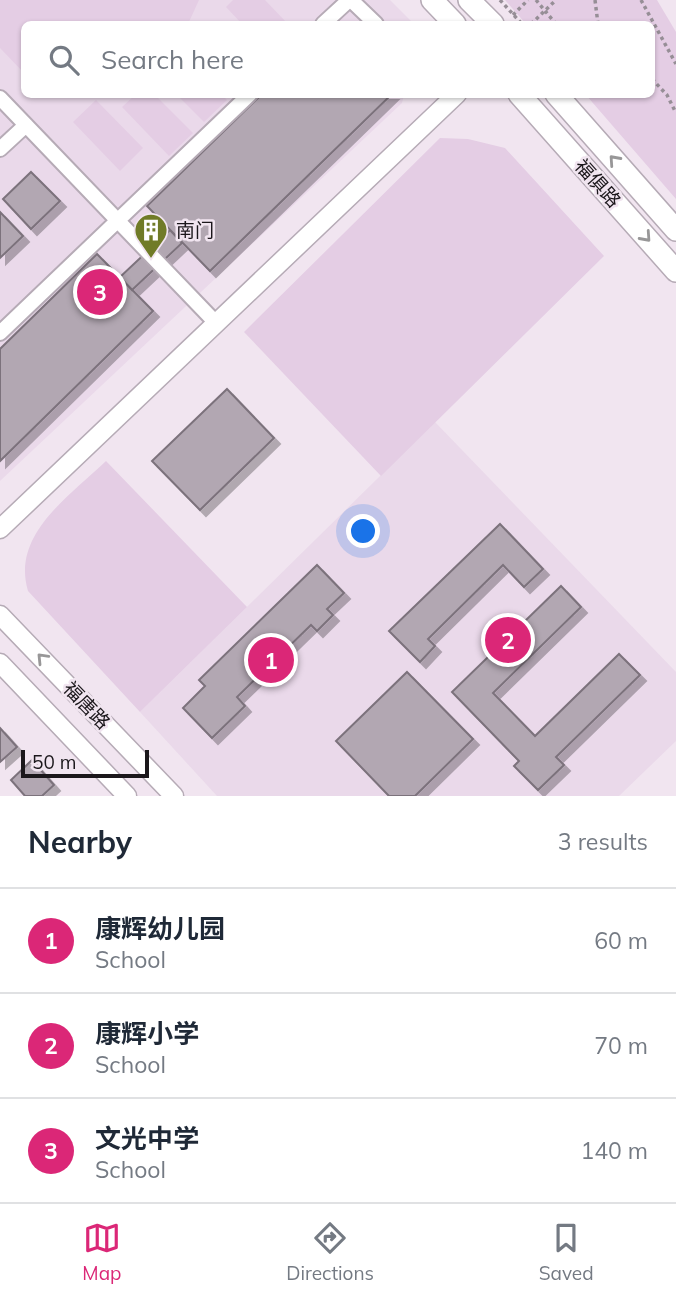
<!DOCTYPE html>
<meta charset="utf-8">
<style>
:root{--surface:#fff;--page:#f6f6f7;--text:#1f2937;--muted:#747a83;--line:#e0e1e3;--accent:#db2777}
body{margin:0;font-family:Mulish,"Noto Sans SC",sans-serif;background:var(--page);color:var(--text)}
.scale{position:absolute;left:21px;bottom:18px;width:128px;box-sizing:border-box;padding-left:7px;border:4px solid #1b171b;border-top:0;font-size:19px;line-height:24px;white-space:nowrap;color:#1b171b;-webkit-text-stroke:5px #f1e5f0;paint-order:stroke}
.you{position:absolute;left:364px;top:532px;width:24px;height:24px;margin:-18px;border:5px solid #fff;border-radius:50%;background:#1a73e8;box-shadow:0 0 0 10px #1a73e833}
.badge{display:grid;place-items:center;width:46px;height:46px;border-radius:50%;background:var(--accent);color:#fff;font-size:23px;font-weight:700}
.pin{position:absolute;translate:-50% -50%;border:4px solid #fff;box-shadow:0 2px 7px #0006}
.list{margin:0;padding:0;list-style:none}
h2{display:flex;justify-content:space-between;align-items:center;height:91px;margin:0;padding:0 28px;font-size:30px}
h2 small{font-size:23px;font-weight:400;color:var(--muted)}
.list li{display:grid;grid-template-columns:46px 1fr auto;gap:21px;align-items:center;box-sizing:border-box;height:105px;padding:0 28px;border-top:2px solid var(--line)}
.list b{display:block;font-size:26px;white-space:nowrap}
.list p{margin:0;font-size:23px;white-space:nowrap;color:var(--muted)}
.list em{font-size:23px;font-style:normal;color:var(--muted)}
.icon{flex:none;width:38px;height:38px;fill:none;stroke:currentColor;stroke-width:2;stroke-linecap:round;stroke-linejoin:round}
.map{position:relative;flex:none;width:676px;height:796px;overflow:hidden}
.search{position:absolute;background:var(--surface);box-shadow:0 2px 5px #0004;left:21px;right:21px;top:21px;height:77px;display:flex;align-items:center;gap:18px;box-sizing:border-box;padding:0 24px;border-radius:10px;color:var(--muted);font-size:26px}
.sheet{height:406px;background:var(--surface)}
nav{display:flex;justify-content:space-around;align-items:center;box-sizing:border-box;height:98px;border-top:2px solid var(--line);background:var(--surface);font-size:19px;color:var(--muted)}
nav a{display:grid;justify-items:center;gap:4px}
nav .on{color:var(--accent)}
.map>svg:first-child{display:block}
</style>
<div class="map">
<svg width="676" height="796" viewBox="0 0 676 796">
<defs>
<filter id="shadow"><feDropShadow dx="6" dy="6" stdDeviation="0" flood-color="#0004"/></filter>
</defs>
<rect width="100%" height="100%" fill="#f1e5f0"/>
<!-- built -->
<path fill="#ead9ea" d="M0,0H390L414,24H24V94L404,95L402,103L0,481Z
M435,422L676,672V741L619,796H217L140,712Z"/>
<!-- green -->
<path fill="#e4cde4" d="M0,0H199L188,24H24V73L0,48Z
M233,0H265L288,24H242L226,7Z
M505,0H657L676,32V199L586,95L652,94V24H526Z
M135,95H155L193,133L169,156L122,107Z
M177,95H222L227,100L204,122Z
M96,100L143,148L120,171L73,122Z
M440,138L468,139L505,148L604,256L381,476L244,332Z
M106,461L247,607L140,712L28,591C11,534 70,496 106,461Z"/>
<!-- building -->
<path fill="#b2a7b2" stroke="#7c727c" stroke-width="2" filter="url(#shadow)" d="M262,94H392L210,271L147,206Z
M31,172L60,201L31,229L3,199Z
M0,212L23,236L0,258Z
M170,230L182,243L132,290L120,277Z
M97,254L153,311L0,461V349Z
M227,389L274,438L200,510L152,461Z
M500,524L543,569L524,587L503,565L428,639L435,646L420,662L389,631Z
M317,565L344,593L327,609L333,615L317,631L311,625L237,697L245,706L212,738L183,708L205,686L199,680Z
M561,586L581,607L493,693L535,736L619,654L640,675L556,757L564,765L538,790L514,766L519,761L452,692Z
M407,672L473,739L415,796H389L336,741Z
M0,728L17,747L0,762Z
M32,760L54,785L42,796H25L11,780Z"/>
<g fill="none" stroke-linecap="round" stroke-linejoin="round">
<defs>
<path id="minor" d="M351,0L376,24
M323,24L349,0
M0,98L216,323
M0,149L26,125
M0,333L250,94"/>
<path id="tertiary" d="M0,529L457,94
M0,615L174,796
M0,663L127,796"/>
<path id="secondary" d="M432,0L455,24
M469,0L493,24
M519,94L676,271
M556,94L676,230"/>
</defs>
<!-- minor casing -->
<use href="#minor" stroke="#b6abb6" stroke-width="18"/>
<!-- tertiary casing -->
<use href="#tertiary" stroke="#b6abb6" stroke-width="21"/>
<!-- secondary casing -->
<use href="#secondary" stroke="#b6abb6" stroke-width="24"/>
<!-- path -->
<path stroke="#968e96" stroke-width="3.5" stroke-dasharray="3.5 3.5" stroke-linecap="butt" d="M500,0L522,24
M536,0L556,24
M595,0L598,24
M641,0L676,64
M513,15L528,0
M531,24L556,0
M652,79L667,95L676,113"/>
<!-- minor -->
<use href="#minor" stroke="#fff" stroke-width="14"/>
<!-- tertiary -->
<use href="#tertiary" stroke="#fff" stroke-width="18"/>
<!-- secondary -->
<use href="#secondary" stroke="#fff" stroke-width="21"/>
</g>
<!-- one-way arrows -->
<defs><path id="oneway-chevron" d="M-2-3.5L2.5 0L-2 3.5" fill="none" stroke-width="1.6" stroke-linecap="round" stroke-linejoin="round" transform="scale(1.75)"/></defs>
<g stroke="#989798">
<use href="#oneway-chevron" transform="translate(614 160) rotate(-132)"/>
<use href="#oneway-chevron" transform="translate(646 237) rotate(48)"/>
<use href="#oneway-chevron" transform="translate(42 658) rotate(-134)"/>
</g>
<!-- icons -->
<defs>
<symbol id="building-pin" viewBox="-11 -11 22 30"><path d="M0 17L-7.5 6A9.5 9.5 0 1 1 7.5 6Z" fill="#707b27" stroke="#f1e5f0"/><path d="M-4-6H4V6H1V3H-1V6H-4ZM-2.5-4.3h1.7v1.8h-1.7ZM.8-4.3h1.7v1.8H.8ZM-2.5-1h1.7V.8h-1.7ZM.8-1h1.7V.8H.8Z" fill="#fff"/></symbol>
</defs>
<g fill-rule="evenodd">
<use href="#building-pin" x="132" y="211" width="38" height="52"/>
</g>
<g text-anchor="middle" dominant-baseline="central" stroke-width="5" stroke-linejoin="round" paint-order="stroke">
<!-- street labels -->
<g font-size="19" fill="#1b171b" stroke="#f1e5f0">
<text transform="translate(598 183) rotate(48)">福俱路</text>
<text transform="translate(87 705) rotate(46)">福唐路</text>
</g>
<!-- poi labels -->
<g font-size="19" fill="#1b171b" stroke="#f1e5f0" text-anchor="start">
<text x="176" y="230">南门</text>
</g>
</g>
</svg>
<div class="scale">50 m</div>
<div class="you"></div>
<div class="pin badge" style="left:271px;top:660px">1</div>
<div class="pin badge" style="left:508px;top:640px">2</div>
<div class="pin badge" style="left:100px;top:292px">3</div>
<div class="search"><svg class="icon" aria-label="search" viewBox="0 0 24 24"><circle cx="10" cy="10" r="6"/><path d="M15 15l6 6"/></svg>Search here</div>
</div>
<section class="sheet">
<h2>Nearby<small>3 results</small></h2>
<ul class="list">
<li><span class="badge">1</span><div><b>康辉幼儿园</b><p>School</p></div><em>60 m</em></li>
<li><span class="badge">2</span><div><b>康辉小学</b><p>School</p></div><em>70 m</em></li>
<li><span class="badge">3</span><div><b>文光中学</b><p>School</p></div><em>140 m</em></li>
</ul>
</section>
<nav>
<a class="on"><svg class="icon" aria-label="map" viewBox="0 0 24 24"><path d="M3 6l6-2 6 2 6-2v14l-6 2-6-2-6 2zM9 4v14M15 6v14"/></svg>Map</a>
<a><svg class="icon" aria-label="directions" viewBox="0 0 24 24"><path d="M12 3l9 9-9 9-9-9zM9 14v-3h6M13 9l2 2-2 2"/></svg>Directions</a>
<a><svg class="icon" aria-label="saved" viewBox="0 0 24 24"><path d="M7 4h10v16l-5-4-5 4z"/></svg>Saved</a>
</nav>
